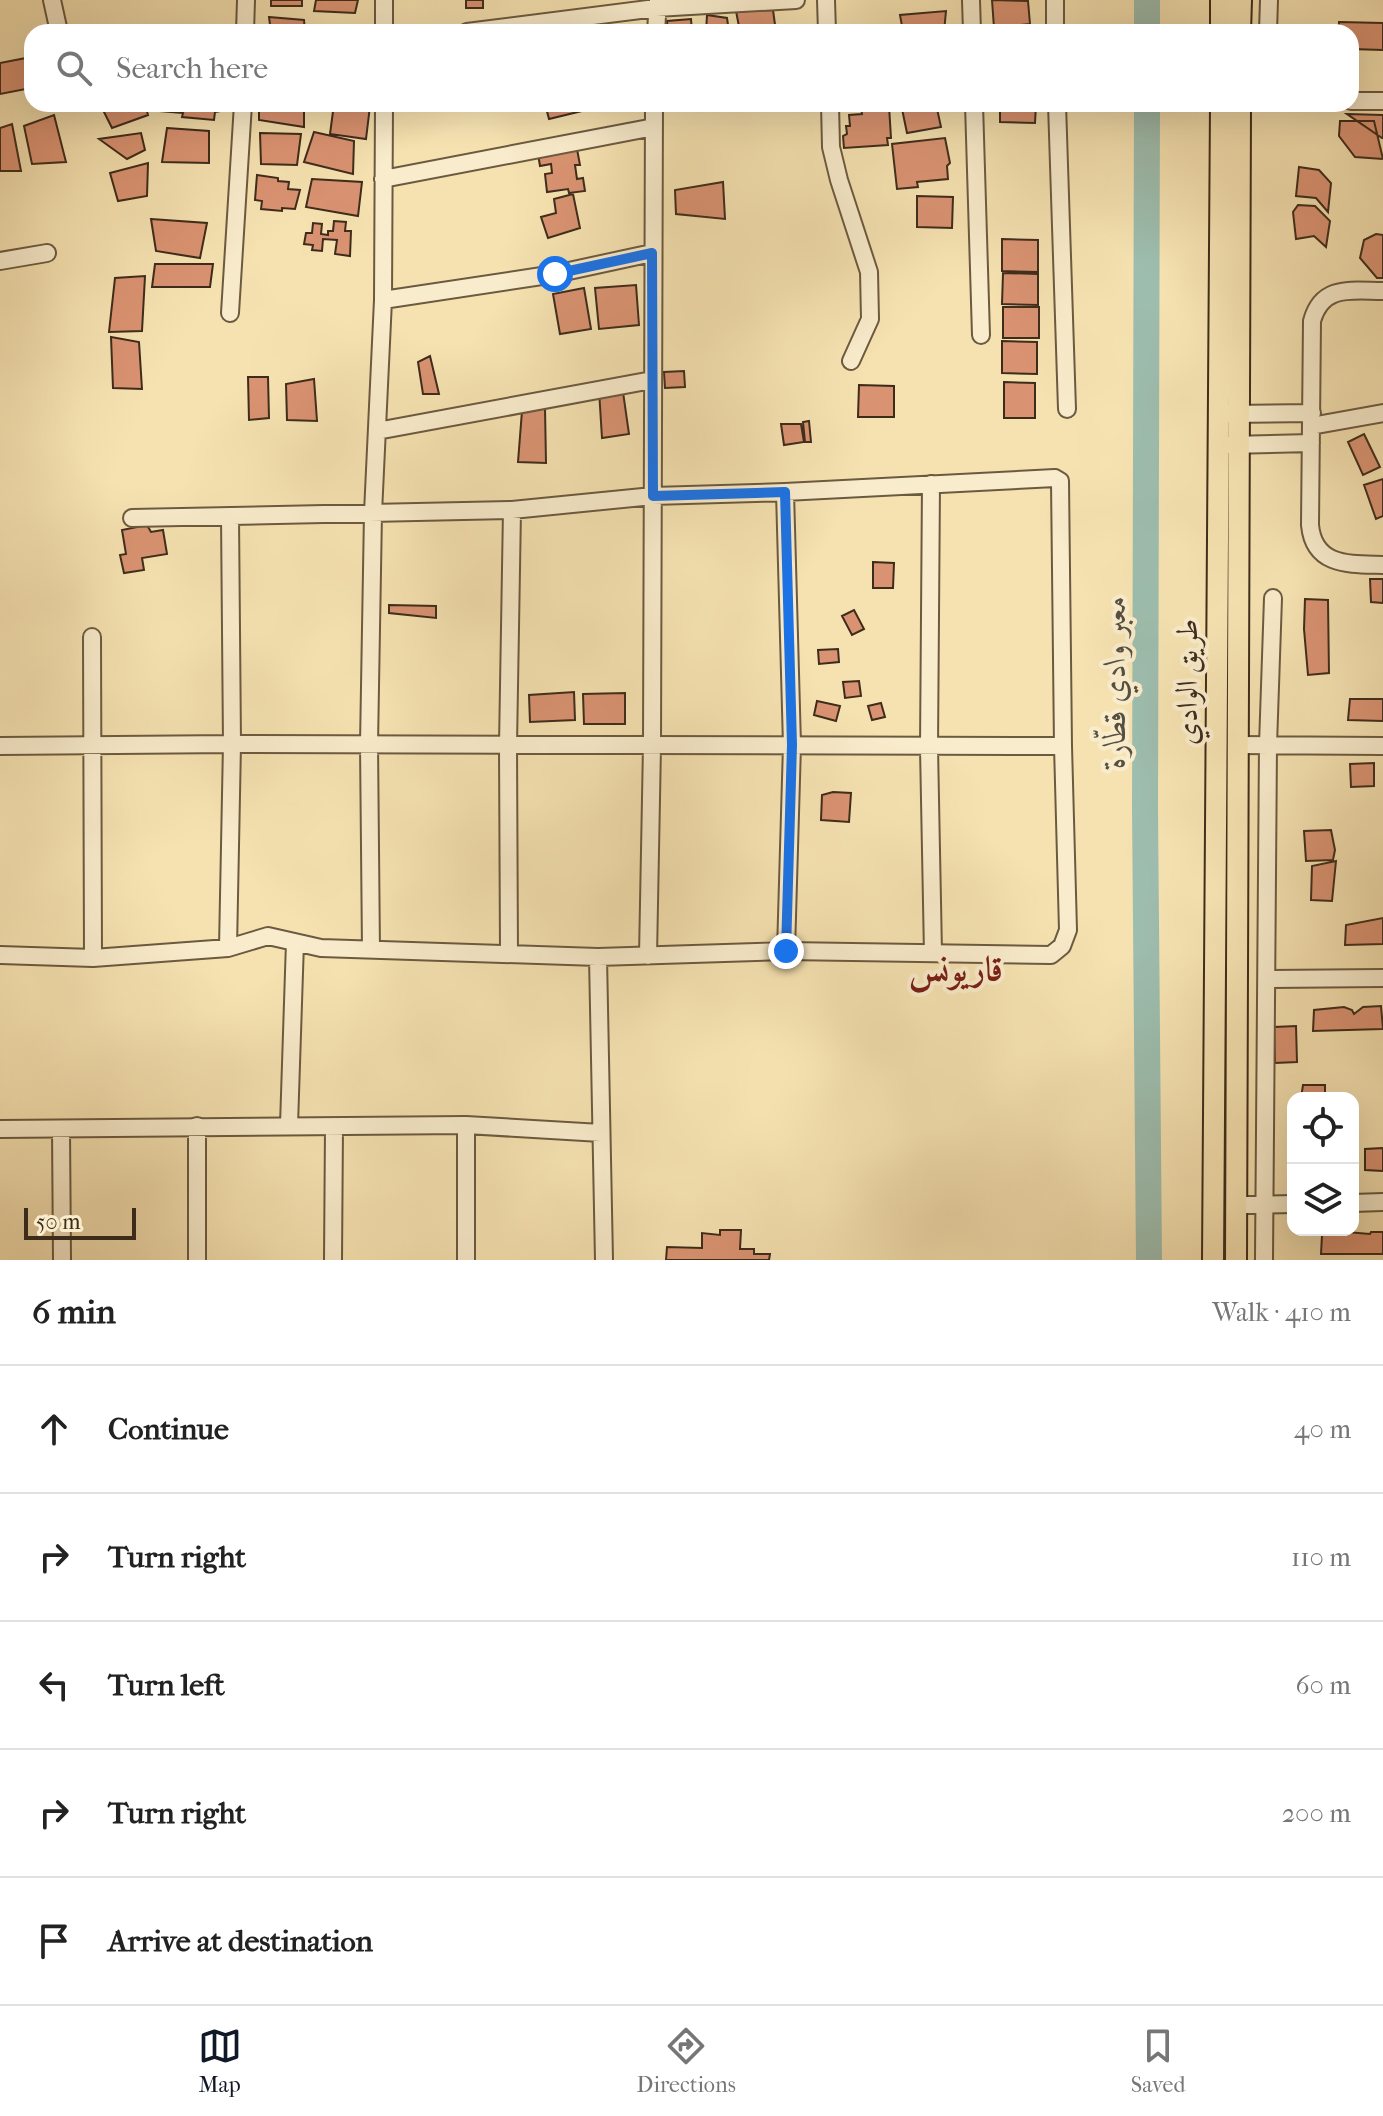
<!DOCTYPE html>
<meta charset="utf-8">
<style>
:root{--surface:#fff;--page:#f2f2f2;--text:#222;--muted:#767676;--line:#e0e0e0;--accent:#111827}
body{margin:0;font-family:"IM FELL French Canon",Amiri,serif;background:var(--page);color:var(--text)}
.controls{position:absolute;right:24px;bottom:24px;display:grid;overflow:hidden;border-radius:16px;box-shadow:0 8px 32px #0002}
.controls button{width:72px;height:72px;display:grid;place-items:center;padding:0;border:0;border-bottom:2px solid var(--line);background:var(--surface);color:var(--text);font:40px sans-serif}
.scale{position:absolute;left:24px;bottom:20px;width:112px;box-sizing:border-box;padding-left:8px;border:4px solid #3e2c1b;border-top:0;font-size:22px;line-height:28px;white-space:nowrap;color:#3e2c1b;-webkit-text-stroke:6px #f9eccc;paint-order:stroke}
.stop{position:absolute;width:24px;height:24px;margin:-18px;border:6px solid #1a73e8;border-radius:50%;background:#fff}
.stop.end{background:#1a73e8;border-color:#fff;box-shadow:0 2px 8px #0008}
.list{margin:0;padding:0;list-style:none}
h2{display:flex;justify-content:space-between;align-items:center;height:104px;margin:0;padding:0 32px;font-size:34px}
h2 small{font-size:26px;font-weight:400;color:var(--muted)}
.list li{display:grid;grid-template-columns:52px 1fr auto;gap:24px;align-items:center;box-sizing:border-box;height:128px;padding:0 32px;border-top:2px solid var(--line)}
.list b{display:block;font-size:30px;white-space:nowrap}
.list em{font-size:26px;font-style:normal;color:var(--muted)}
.icon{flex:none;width:44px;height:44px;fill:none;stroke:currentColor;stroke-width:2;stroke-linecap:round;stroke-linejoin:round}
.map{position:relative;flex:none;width:1383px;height:1260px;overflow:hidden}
.search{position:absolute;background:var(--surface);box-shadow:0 8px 32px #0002;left:24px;right:24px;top:24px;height:88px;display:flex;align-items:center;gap:20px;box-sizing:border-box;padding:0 28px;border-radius:24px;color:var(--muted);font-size:30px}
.sheet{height:744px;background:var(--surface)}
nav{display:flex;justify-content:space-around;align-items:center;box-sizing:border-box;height:112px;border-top:2px solid var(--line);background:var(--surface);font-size:22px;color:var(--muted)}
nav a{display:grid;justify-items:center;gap:4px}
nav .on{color:var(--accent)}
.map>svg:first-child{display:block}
</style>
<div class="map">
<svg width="1383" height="1260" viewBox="0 0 1383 1260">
<rect width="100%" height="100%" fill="#f6e2b1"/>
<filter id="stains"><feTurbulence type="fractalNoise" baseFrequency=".0025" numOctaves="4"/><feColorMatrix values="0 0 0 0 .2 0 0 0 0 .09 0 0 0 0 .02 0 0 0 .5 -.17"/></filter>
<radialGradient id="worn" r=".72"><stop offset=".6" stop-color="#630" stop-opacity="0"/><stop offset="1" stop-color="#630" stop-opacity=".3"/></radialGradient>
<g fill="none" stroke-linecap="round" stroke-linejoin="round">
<!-- river -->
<path stroke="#9dbdae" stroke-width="26" d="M1147,32V0
M1147,104L1145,809L1149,1260"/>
</g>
<!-- building -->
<path fill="#da9372" stroke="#3e2c1b" stroke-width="2" d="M271,0H302V6H271Z
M316,0H358L355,13L314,11Z
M466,0H483V8H466Z
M992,0L1028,1L1030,24L994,28Z
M773,10L776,32H740L736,11Z
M946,11L944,32H903L900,15Z
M707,15L727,18L729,32H706Z
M269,17L304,20L305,32H271Z
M691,19L692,32H668L667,21Z
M1339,22L1383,23V50L1351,49V32H1339Z
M26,58L31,88L0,94V63Z
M100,104H145L148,115L112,128Z
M161,104H221V111L215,112L214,120L182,117L183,113L160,111Z
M259,104H304V127L259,120Z
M334,104L370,106L366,139L330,134Z
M545,104H580L582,111L549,119Z
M901,104H936L941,127L907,133Z
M1000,104H1036L1035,123L1000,122Z
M889,106L891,138H887L888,145L844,148L843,136L847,134L846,126H850L849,115L862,114L861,108Z
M1347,114L1383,115V138H1382Z
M54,115L66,162L32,164L24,126Z
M1340,121H1374L1383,159L1355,157L1339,136Z
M12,124L21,171H0V128Z
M167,128L209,131V163L162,162Z
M314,132L354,141L353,174L304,162Z
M141,133L145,150L127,159L99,139Z
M260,133L301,134L297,165L261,164Z
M945,138L950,163L947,166L948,179L917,182L918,187L897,189L892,144Z
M577,149L580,165H575L577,179L583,178L585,191L569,193L568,189L547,192L545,174L552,173L551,164L540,166L538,154Z
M148,163L147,196L118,201L110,173Z
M1299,167L1319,170L1331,183L1328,212L1316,198L1296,196Z
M257,175L278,178V181L289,182L288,189L300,190L295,209L282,208V211L261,209L262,201L255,200Z
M312,179L362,182L358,216L306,207Z
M723,182L725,219L676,214L675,190Z
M573,194L580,228L548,238L541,217L556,213L554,199Z
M917,196L953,197L952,228L917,227Z
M1298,205L1315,206L1330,221L1326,247L1314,236L1296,239L1293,212Z
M151,219L207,223L200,258L156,251Z
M334,221L346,222L345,231H351L350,256L335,254L337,240L323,239L322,251L312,250L313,245L304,244L306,233H312L313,223L322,224L321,234L328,235V231H333Z
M1376,234L1383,235V278H1377L1360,258L1364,240Z
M1002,239L1038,240V272L1002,271Z
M155,264H213L210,287H152Z
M1003,273L1038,274V305L1002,304Z
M145,276L142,331L109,332L115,278Z
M636,285L639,325L599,329L595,288Z
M584,288L591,329L560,334L553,294Z
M1003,307H1039V338H1003Z
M111,337L139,342L142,389L113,388Z
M1002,341L1037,342V374L1002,373Z
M430,356L439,394H423L418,362Z
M684,371L685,387L665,388L664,372Z
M248,377H268L269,418L249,420Z
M314,379L317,421L287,420L286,384Z
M1004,382L1035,383V418H1004Z
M859,385L894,386V417H858Z
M599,390L623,392L629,434L602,438Z
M545,408L546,463L518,462L522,411Z
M809,421L811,442H805L803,422Z
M781,424H801L804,442L784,445Z
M1364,434L1380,467L1363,475L1348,442Z
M1383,479V516L1376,519L1364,485Z
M147,525L151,532L163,530L167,554L142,558L144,570L124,573L120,555L126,554L122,530Z
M873,562L894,563L893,588H873Z
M1370,579H1383V603L1371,602Z
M1305,599L1328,600L1329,673L1308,675L1304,629Z
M389,605L436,606V618L389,613Z
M854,610L864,629L852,635L842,616Z
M838,649L839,662L819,664L818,650Z
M859,681L861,696L845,698L843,682Z
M574,692L575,720L530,722L529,695Z
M625,693V724H584L583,694Z
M1350,699H1383V721L1348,720Z
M817,701L840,706L836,721L814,715Z
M881,703L885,717L872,720L868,706Z
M1374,763V786L1351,787L1350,764Z
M833,792L851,793L849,822L821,820L822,795Z
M1331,830L1335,850L1333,860L1306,861L1304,831Z
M1336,861L1332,901L1311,900L1312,866Z
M1383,918V944L1345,945L1346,925Z
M1381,1006L1383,1029L1313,1031L1314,1010L1344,1007L1352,1010L1354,1014L1363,1007Z
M1296,1026L1297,1062L1275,1063L1274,1027Z
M1303,1085H1325V1098H1301Z
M1383,1148V1171L1365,1170V1149Z
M720,1230H741L740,1249H754V1254H770L769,1260H666L667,1247L702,1248V1233L720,1235Z
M1334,1231L1370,1234L1371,1232H1383V1254H1321L1322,1235L1333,1234Z"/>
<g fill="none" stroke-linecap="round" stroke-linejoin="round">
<defs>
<path id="minor" d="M52,0L59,32
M826,0L827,32
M971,0L972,32
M1055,0V32
M245,32L246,0
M384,32V0
M467,32L656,8L796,0
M656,32L658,0
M1268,32L1269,0
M1351,101H1383
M830,104L831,147L839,180L869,272L870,319L851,361
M974,104L981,335
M1057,104L1067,409
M383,179L654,127
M0,261L47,253
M1383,291C1352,291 1322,284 1312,321L1310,525C1314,567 1350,564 1383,565
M383,300L555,274L652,253
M230,313L243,104
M1229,414L1312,413
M1311,426L1383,413
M377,431L652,380
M1229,445L1311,443
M931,484L929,748L933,953
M785,492L792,745L786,951
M92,637L93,958
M1238,745L1383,746
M0,746L232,744L1063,746
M228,948L232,744L230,516
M371,950L369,744L373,513L383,300L384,104
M509,954L508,745L512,510
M0,955L93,958L228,948L268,936L321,948L598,957L786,951L1051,955L1062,946L1068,930L1063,746L1060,481L1055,478L785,492L653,496L512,510L132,518
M648,956L652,746L654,104
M598,957L604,1260
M1267,979L1383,978
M289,1125L295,942
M0,1129L466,1125L601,1133
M61,1129L62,1260
M1353,1203L1383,1202
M1236,1205L1293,1204
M197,1260V1126
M333,1260L334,1127
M466,1260V1125
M1264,1260L1268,745L1273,598"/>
<path id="major" d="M1221,32V0
M1240,32L1241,0
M1213,1260L1221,104
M1236,1260L1240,104"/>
</defs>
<!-- minor casing -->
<use href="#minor" stroke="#6c5a40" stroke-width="20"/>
<!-- major casing -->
<use href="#major" stroke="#3e2c1b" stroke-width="24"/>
<!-- minor -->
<use href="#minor" stroke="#f9eccc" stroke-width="16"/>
<!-- major -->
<use href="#major" stroke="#f6e2b1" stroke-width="20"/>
</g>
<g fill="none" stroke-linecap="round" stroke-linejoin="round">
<!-- route -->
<path stroke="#1a73e8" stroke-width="10" d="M555,274L652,253L653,496L785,492L792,745L786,951"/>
</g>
<g text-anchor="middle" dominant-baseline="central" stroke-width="8" stroke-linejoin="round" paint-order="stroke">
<!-- street labels -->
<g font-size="30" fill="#3e2c1b" stroke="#f9eccc">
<text transform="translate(1187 682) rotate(-90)">طريق الوادي</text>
</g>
<!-- water labels -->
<g font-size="32" font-style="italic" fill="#565040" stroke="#f9eccc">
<text transform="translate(1114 682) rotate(-90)">معبر وادي قطّارة</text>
</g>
<!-- quarter labels -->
<g font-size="34" font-weight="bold" fill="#7a1f14" stroke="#f9eccc">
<text x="956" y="969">قاريونس</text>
</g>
</g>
<rect width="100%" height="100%" filter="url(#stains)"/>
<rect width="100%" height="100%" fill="url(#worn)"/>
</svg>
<div class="controls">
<button><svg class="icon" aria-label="locate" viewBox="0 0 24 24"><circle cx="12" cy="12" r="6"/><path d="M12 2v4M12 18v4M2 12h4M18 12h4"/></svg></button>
<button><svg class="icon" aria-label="layers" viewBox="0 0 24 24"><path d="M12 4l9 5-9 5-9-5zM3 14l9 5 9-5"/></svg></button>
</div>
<div class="scale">50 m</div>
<div class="stop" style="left:555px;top:274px"></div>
<div class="stop end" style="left:786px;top:951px"></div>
<div class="search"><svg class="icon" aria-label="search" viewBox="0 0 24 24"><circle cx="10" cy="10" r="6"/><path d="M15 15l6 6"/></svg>Search here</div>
</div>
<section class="sheet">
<h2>6 min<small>Walk · 410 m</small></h2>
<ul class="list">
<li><svg class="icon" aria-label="ahead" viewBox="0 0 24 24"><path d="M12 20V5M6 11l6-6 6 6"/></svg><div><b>Continue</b></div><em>40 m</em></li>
<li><svg class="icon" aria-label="right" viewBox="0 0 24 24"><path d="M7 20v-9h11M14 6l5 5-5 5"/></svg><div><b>Turn right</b></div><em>110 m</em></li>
<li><svg class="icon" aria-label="left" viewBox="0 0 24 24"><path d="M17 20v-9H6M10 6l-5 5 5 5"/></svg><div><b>Turn left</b></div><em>60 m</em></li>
<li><svg class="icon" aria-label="right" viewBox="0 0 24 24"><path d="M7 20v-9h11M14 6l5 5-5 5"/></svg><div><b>Turn right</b></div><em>200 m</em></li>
<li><svg class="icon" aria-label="arrive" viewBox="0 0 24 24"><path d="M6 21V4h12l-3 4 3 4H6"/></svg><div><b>Arrive at destination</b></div></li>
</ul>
</section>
<nav>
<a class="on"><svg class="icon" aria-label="map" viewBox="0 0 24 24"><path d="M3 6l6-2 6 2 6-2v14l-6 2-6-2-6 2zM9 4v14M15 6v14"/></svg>Map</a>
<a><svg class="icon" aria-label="directions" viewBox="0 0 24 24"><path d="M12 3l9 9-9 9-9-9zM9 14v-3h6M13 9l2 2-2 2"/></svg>Directions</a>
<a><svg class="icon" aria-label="saved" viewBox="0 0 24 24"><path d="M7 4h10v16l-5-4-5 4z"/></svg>Saved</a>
</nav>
